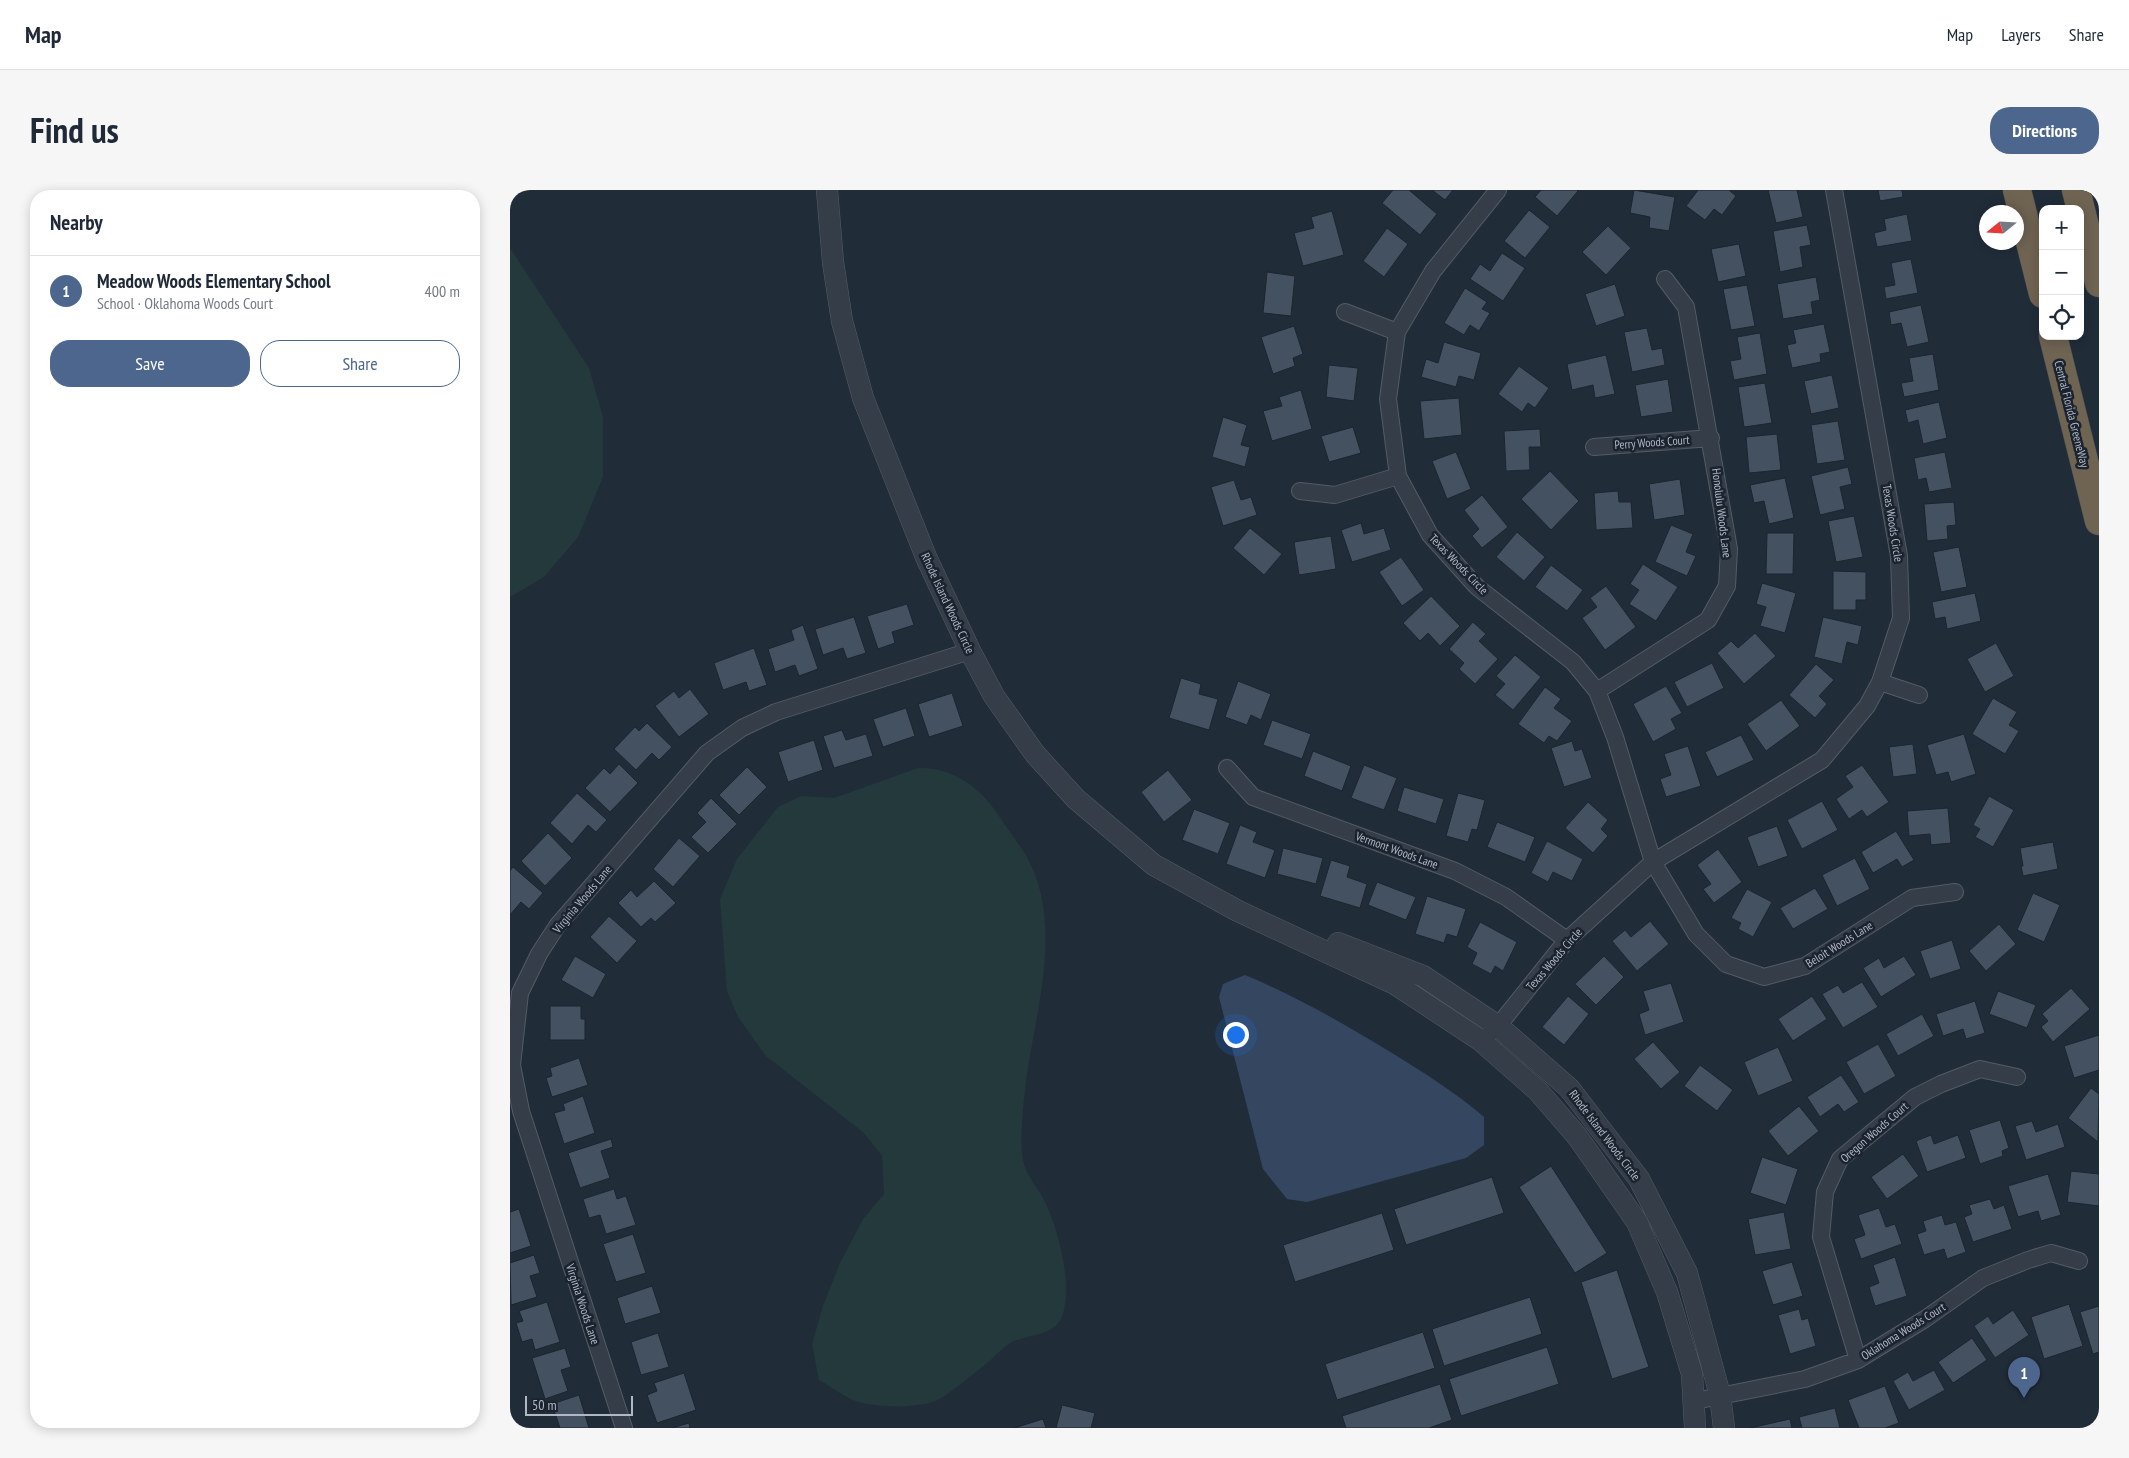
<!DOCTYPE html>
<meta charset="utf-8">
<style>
:root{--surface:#fff;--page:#f6f6f7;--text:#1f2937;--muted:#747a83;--line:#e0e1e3;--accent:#4c668d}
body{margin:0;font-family:"PT Sans Narrow",sans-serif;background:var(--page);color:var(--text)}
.controls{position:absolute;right:15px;top:15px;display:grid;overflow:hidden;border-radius:10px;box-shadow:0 2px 12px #0003}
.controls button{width:45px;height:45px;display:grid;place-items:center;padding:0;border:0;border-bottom:1px solid var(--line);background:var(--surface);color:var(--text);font:25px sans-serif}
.compass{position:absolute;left:1469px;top:15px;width:45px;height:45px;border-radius:50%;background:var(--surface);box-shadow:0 2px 12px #0003;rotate:252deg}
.scale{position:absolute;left:15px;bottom:12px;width:108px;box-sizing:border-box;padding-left:5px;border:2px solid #b0b8c5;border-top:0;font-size:14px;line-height:18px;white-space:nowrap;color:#b0b8c5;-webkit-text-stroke:4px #1a232e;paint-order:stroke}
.you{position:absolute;left:725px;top:844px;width:18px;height:18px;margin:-12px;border:4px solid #fff;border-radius:50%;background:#1a73e8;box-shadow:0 0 0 8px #1a73e833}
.badge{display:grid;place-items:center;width:32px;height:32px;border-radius:50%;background:var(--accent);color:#fff;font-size:16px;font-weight:700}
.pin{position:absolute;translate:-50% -41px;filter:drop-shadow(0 1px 2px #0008)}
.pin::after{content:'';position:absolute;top:26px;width:18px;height:15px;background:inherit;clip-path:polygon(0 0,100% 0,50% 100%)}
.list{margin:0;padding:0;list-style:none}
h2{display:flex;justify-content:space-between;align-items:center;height:65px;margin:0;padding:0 20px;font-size:21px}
h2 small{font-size:16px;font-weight:400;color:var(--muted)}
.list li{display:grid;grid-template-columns:32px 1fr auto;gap:15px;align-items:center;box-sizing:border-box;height:70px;padding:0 20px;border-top:1px solid var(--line)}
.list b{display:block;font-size:19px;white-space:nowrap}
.list p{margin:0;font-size:16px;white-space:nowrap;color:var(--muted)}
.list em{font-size:16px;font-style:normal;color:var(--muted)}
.actions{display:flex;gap:10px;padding:15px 20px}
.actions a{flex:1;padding:11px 0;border:1px solid var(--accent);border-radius:20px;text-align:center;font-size:18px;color:var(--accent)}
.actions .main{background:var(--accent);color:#fff}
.icon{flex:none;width:28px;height:28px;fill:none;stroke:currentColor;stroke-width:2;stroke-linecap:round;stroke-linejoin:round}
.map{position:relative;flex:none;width:1589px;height:1238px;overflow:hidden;border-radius:20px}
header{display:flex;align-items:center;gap:30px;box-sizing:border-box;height:70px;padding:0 25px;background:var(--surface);border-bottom:1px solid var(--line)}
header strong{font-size:24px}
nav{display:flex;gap:28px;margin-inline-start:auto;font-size:18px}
.intro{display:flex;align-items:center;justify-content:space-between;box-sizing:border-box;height:120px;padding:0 30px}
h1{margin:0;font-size:35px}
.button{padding:12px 22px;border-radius:20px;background:var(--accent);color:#fff;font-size:18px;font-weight:700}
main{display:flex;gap:30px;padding:0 30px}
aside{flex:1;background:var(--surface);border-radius:20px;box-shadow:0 2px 12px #0003}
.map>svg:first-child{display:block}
</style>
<header>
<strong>Map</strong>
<nav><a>Map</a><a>Layers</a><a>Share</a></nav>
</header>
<div class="intro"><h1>Find us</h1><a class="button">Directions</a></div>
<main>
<aside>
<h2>Nearby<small></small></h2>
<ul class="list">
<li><span class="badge">1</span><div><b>Meadow Woods Elementary School</b><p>School · Oklahoma Woods Court</p></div><em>400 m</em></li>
</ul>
<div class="actions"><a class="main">Save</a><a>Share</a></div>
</aside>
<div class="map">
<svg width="1589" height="1238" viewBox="0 0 1589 1238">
<rect width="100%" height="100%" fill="#212c39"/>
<!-- green -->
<path fill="#24393b" d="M0,58L79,178L93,227V287L68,347L34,387L0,407Z
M408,578C443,577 470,597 489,626C499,642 513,658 521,675C551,740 527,817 517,884C514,908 509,946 513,970C516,986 529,999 536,1014C549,1042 562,1093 553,1124C545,1148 518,1143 500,1153C494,1157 488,1163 483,1168C467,1181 450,1195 433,1207C416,1219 369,1218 349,1212C335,1208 322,1197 309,1190L302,1154L313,1116L330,1073L353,1029L374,1004L372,966L354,943L256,866L228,827L217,801L210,709L227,669L268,617L291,606L324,608Z"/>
<!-- water -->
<path fill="#354760" d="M735,785C785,806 831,832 877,860C911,881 944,901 974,927V955L956,968L797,1012L777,1009L753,979L709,807L713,794Z"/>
<!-- building -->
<path fill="#445160" stroke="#1c2530" d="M883,0H899L927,24L910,45L872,13Z
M922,0H943L935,10Z
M1031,0H1067L1068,1L1047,26L1025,7Z
M1124,0L1165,7L1159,41L1139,38L1140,27L1120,23Z
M1188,0H1219L1226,6L1212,25L1204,19L1195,30L1176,16Z
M1258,0H1287L1293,27L1266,33Z
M1368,0H1392L1393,7L1370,11Z
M1019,20L1040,37L1015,68L994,51Z
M822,21L834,65L793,76L784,43L804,38L801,27Z
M1397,24L1402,51L1367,57L1364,43L1376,40L1374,29Z
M1297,35L1301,55L1290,57L1293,77L1270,82L1263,41Z
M1098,36L1121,58L1096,85L1072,62Z
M877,38L898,54L874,87L853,71Z
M1229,54L1236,86L1208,92L1201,59Z
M992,63L1015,78L993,111L960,89L970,74L980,81Z
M1401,69L1408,103L1376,109L1374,97L1385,95L1381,73Z
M757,82L785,86L781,126L753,123Z
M1306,87L1310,110L1301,112L1303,124L1273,129L1267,94Z
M1105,94L1115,126L1086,136L1075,104Z
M1237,95L1245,136L1221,140L1213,99Z
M955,98L977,112L972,119L980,123L969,141L960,135L954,145L934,133Z
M1411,115L1419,152L1397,157L1391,133L1381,135L1379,122Z
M1314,134L1320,162L1310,164L1311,172L1282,178L1277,155L1286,153L1283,140Z
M784,136L793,164L783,168L785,176L763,184L751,147Z
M1137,138L1142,160L1152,158L1155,175L1122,182L1114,142Z
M1250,143L1257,184L1224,190L1220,171L1231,169L1227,147Z
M934,152L971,163L964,190L949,186L946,197L911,187L916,169L928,173Z
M1423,164L1429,200L1394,207L1391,193L1403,191L1399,168Z
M1096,165L1105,204L1085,208L1083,195L1062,200L1057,174Z
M819,175L848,178L844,211L816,207Z
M1009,176L1039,198L1025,218L1018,213L1012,222L988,204Z
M1322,185L1329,218L1301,224L1294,191Z
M1158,189L1163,222L1131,227L1125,195Z
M1255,193L1262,233L1234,237L1228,197Z
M791,200L802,239L762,251L753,221L772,216L769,207Z
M949,208L952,245L914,249L910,211Z
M1429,212L1437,248L1413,254L1408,230L1398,233L1395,220Z
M713,227L737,235L731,255L740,257L735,277L702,267Z
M1328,231L1335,270L1307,274L1301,235Z
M843,237L851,263L819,272L811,246Z
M1030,239L1031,257H1019L1020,280L996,281L994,241Z
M1267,244L1271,280L1239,283L1236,247Z
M946,262L961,299L937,309L922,271Z
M1435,262L1442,298L1419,302L1416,288L1408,290L1404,268Z
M1338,277L1342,294L1330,297L1335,319L1310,325L1301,286Z
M1040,281L1069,311L1041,340L1011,309Z
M1275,288L1284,328L1259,334L1254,311L1244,313L1240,295Z
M1170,289L1175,325L1144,330L1139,294Z
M724,290L731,310L741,307L747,325L713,336L701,297Z
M1108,301L1109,312H1121L1123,338L1086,340L1084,303Z
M972,305L998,337L972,358L962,346L969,339L954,320Z
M1444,312L1446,335L1437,336L1438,349L1417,351L1414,314Z
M1344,326L1353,367L1326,372L1318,331Z
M851,333L854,344L874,338L881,360L842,372L831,340Z
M1161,335L1183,344L1176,362L1186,366L1177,386L1145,372Z
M740,338L772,364L754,385L723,358Z
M1007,342L1035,367L1014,391L986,367Z
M1257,343H1284L1283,384H1256Z
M821,346L826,379L789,385L784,352Z
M1449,357L1457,397L1431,402L1423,362Z
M891,367L914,400L892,416L869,382Z
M1133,374L1168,397L1146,431L1119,414L1129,400L1120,394Z
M1041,375L1073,400L1057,421L1025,397Z
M1323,381L1356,382V410H1346V420H1323Z
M1252,393L1286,403L1275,443L1250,436L1256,417L1246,414Z
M1096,396L1126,437L1095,460L1072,428L1087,417L1080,408Z
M1465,403L1471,431L1437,439L1435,427L1425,429L1422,412Z
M921,406L950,436L930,456L918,443L910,451L893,433Z
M397,414L404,435L382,442L385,453L368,459L357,426Z
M344,427L356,463L337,469L333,458L313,465L305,439Z
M1313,427L1352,436L1348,455L1337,452L1332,474L1304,467Z
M963,432L976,444L969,451L988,469L965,494L949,479L954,473L939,459Z
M293,435L308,479L289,486L285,475L265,482L258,459L284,450L281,440Z
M1245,443L1266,466L1234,494L1207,463L1221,451L1228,458Z
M1486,453L1504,486L1475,502L1457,469Z
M244,458L257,495L239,501L236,492L213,500L204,473Z
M1005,465L1031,487L1003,520L985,505L995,494L986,486Z
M1202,473L1214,498L1177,517L1164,492Z
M1306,474L1324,490L1309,506L1317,514L1305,528L1279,505Z
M671,488L691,494L689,504L708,509L699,540L659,528Z
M728,491L761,504L751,530L741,525L737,535L715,527Z
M1156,496L1172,523L1161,529L1166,539L1143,552L1123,514Z
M1035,497L1051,509L1044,518L1062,531L1047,551L1039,546L1034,553L1008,534Z
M180,499L199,524L169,547L145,516L164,501L169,508Z
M442,503L453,536L419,547L408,514Z
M1483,508L1507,522L1499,535L1509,541L1495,564L1462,544Z
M1271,510L1290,536L1256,561L1237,534Z
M396,518L405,546L373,557L363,529Z
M762,530L801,544L792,569L753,555Z
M137,533L162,557L149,570L142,563L126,580L104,559L125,537L129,541Z
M332,540L336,550L356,544L363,566L324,578L313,546Z
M1454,544L1466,584L1441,592L1438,582L1426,585L1417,555Z
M1231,545L1244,570L1207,587L1195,562Z
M304,550L313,580L278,592L268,562Z
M1062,551L1065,561L1072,559L1082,588L1054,597L1041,558Z
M1403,554L1407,584L1383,587L1379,557Z
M1178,556L1191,596L1156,607L1150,589L1161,585L1154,564Z
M803,561L841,576L832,601L794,586Z
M109,574L128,593L100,622L75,598L94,578L100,584Z
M854,575L887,588L874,620L841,608Z
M1352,575L1379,612L1357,627L1352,620L1339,629L1326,609L1343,597L1335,586Z
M237,577L257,597L229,625L209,605Z
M658,580L682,610L654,632L631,602Z
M894,597L934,609L926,634L887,621Z
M67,603L97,630L86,642L78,635L62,654L40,633Z
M948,603L975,610L967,640L962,639L958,652L936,646Z
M1479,606L1504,620L1483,657L1465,647L1470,639L1463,635Z
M201,608L227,634L198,663L181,647L196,632L187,623Z
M1312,611L1328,640L1292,659L1277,630Z
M1078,612L1098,630L1091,639L1098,646L1083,663L1055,638Z
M1438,618L1441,653L1421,655L1420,644L1399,646L1397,621Z
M684,619L720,633L708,664L672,650Z
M987,632L1025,647L1015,672L977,657Z
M730,635L747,642L743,652L765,660L755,688L716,674Z
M1267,636L1278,666L1248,677L1237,647Z
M1386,641L1404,670L1392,677L1387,669L1363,683L1351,662Z
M38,643L62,668L35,696L11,671Z
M169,648L190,666L163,697L143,679Z
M1037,651L1073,669L1062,691L1043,682L1038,692L1021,683Z
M1543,652L1548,679L1513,686L1511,676H1513L1510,658Z
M773,658L813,668L806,694L767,684Z
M1208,659L1232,692L1204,713L1193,699L1201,694L1187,675Z
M1345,668L1360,699L1327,716L1312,685Z
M821,670L840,676L837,687L857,694L850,718L810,706Z
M3,677L33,703L19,719L11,712L0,725V681Z
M144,691L166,713L145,732L141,728L131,737L108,713L121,700L127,707Z
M867,692L906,707L896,730L858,715Z
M1305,698L1318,719L1283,739L1270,718Z
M1237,699L1262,712L1243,747L1228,739L1231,733L1221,728Z
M1523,703L1550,715L1534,752L1507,740Z
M917,706L956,719L947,747L937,744L934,753L905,744Z
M99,726L127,751L107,773L80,747Z
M1140,731L1159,754L1127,781L1102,751L1115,740L1121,747Z
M970,732L1007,752L993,781L985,776L981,784L962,774L967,763L957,757Z
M1489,734L1506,754L1476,781L1459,761Z
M1442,750L1451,779L1420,789L1410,761Z
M65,766L96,784L83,808L51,790Z
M1094,766L1114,787L1086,815L1065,794Z
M1394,766L1406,785L1371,807L1353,778L1369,768L1374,778Z
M1352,792L1368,817L1333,838L1312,804L1328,795L1333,803Z
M1161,793L1174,832L1135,845L1129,824L1139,820L1133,801Z
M1561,798L1580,819L1543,852L1531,837L1538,831L1532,824Z
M1488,801L1526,815L1517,838L1479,824Z
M1058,806L1079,824L1054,855L1032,837Z
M1302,806L1317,829L1283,851L1268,829Z
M1465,811L1475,843L1456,849L1453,839L1433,846L1426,824Z
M40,816H71V829H75V850H40Z
M1412,824L1424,846L1388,866L1376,844Z
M1589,845V880L1564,888L1554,856Z
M1143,852L1170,882L1151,899L1124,869Z
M1368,854L1386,886L1354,904L1336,872Z
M1268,857L1283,891L1248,906L1234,872Z
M69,868L78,895L42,907L36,888L42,886L40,878Z
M1190,875L1223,900L1207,921L1174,896Z
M1331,885L1349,912L1334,922L1328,914L1310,927L1297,907Z
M1581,898L1589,904L1588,952L1558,928Z
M73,906L85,943L54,954L44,923L55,920L53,914Z
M1289,916L1309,941L1278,966L1258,941Z
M1490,930L1499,958L1492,961L1493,966L1470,974L1459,940Z
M1522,931L1526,942L1548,934L1555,957L1516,970L1505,936Z
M1421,945L1424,954L1448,945L1456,968L1417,982L1406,951Z
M101,949L103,957L91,961L100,988L70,998L58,963Z
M1393,964L1409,986L1377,1009L1361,987Z
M1252,967L1288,979L1276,1015L1240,1003Z
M1041,976L1097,1063L1065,1083L1009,997Z
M1561,981L1589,984V1016L1557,1012Z
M1538,984L1551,1025L1531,1031L1528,1021L1508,1027L1498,996Z
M982,987L994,1023L896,1055L884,1019Z
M104,999L107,1009L116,1006L126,1035L96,1044L90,1025L79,1028L73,1009Z
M1480,1009L1484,1019L1494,1015L1502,1039L1463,1052L1454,1027L1462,1024L1459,1015Z
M1369,1018L1376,1037L1385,1034L1392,1054L1351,1069L1344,1049L1355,1045L1348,1025Z
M9,1019L21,1056L0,1063V1022Z
M1274,1022L1281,1059L1245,1065L1238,1029Z
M872,1023L884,1060L785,1092L773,1055Z
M1432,1025L1435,1035L1446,1032L1456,1062L1437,1069L1434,1059L1414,1065L1407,1044L1416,1041L1413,1031Z
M123,1044L136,1083L106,1092L93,1054Z
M24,1065L30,1083L20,1086L27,1107L1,1115L0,1073Z
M1385,1067L1397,1106L1365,1116L1359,1097L1369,1093L1363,1075Z
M1282,1072L1293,1106L1263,1115L1252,1081Z
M1107,1080L1139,1177L1102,1189L1071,1092Z
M142,1096L151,1123L115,1134L107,1108Z
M1020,1107L1032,1144L934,1176L922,1139Z
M37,1112L50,1152L25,1160L22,1149L12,1152L6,1133L13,1131L9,1121Z
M1559,1114L1573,1156L1534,1169L1521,1127Z
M1589,1116V1162L1583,1164L1570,1122Z
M1289,1119L1292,1130L1298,1128L1306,1156L1280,1164L1268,1125Z
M1503,1120L1519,1145L1485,1168L1464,1136L1478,1126L1483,1134Z
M913,1142L925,1178L827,1210L815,1174Z
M148,1143L159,1177L131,1185L121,1152Z
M1462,1148L1477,1170L1443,1193L1428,1172Z
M1037,1157L1049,1194L951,1226L939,1189Z
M55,1158L61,1177L51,1180L58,1201L35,1209L22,1168Z
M1424,1180L1435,1200L1399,1220L1383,1191L1398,1182L1403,1191Z
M174,1183L186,1220L147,1233L137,1205L147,1201L144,1193Z
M930,1194L942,1230L919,1238H836L832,1226Z
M1375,1196L1389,1233L1375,1238H1349L1338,1210Z
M69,1205L79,1238H50L42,1214Z
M552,1215L585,1223L581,1238H546Z
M1325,1218L1330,1238H1292L1289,1227Z
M533,1229L536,1238H504Z
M1280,1229L1282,1238H1240Z
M179,1233L180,1238H162Z"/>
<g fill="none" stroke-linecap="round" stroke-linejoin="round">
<defs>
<path id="minor" d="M988,0L923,81L887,142L878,209L888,286L920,345L967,397L1063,472L1087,501L1105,547L1143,672L1186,744L1216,774L1254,787L1295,776L1402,708L1445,702
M835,122L887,142
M1084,257L1201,248
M790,301L825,305L888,286
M1370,492L1409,505
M1087,501L1198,430L1217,396L1219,359L1176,117L1155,89
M717,578L743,607L945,681L996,707L1057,750
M980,843L988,836L1057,750L1143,672L1312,570L1357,516L1370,492L1391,428L1389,366L1324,0
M1348,1170L1311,1047L1315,1002L1330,969L1405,907L1431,894L1470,879L1507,887
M1185,1211L1295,1189L1348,1170L1415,1129L1473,1088L1518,1070L1541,1063L1569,1071
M114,1238L11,921L2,875L10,803L29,764L47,736L197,563L232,538L266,522L460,461"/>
<path id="tertiary" d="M317,0L323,72L332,131L353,208L416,367L460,461L484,506L525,564L566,609L644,675L728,721L885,794L970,850L1028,901L1067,946L1127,1032L1157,1102L1182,1184L1185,1238
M828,753L913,786L988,836L1059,898L1129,989L1177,1083L1210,1205L1214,1238"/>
<path id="motorway" d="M1507,0L1533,104
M1566,0L1589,93
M1543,146L1589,331"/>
</defs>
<!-- minor casing -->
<use href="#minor" stroke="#535b67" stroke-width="18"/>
<!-- tertiary casing -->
<use href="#tertiary" stroke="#535b67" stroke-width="22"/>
<!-- motorway casing -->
<use href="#motorway" stroke="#404854" stroke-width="29"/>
<!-- minor -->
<use href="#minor" stroke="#353d49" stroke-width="16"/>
<!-- tertiary -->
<use href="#tertiary" stroke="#353d49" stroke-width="21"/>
<!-- motorway -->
<use href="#motorway" stroke="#6f6452" stroke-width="28"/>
</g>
<g text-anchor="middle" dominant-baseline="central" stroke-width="5" stroke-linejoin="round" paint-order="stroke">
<!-- street labels -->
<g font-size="12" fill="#b0b8c5" stroke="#1a232e">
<text transform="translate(1562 224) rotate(76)">Central Florida GreeneWay</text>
<text transform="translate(1142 252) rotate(-4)">Perry Woods Court</text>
<text transform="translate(1212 323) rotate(83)">Honolulu Woods Lane</text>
<text transform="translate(1383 333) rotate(81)">Texas Woods Circle</text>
<text transform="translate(949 374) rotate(46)">Texas Woods Circle</text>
<text transform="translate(438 413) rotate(65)">Rhode Island Woods Circle</text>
<text transform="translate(887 660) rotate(20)">Vermont Woods Lane</text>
<text transform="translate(72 709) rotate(-50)">Virginia Woods Lane</text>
<text transform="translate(1329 754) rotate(-32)">Beloit Woods Lane</text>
<text transform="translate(1044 769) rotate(-49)">Texas Woods Circle</text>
<text transform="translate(1364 942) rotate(-41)">Oregon Woods Court</text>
<text transform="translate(1095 945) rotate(53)">Rhode Island Woods Circle</text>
<text transform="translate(73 1114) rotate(72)">Virginia Woods Lane</text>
<text transform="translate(1393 1141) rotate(-32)">Oklahoma Woods Court</text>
</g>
</g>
</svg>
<div class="controls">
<button>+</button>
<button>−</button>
<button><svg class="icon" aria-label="locate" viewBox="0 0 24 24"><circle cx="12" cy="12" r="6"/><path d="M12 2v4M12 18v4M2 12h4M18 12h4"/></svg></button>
</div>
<svg class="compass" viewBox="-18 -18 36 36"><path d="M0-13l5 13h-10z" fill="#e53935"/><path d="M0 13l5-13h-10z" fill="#747a83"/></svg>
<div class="scale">50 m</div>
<div class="you"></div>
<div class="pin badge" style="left:1514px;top:1208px">1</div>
</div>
</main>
